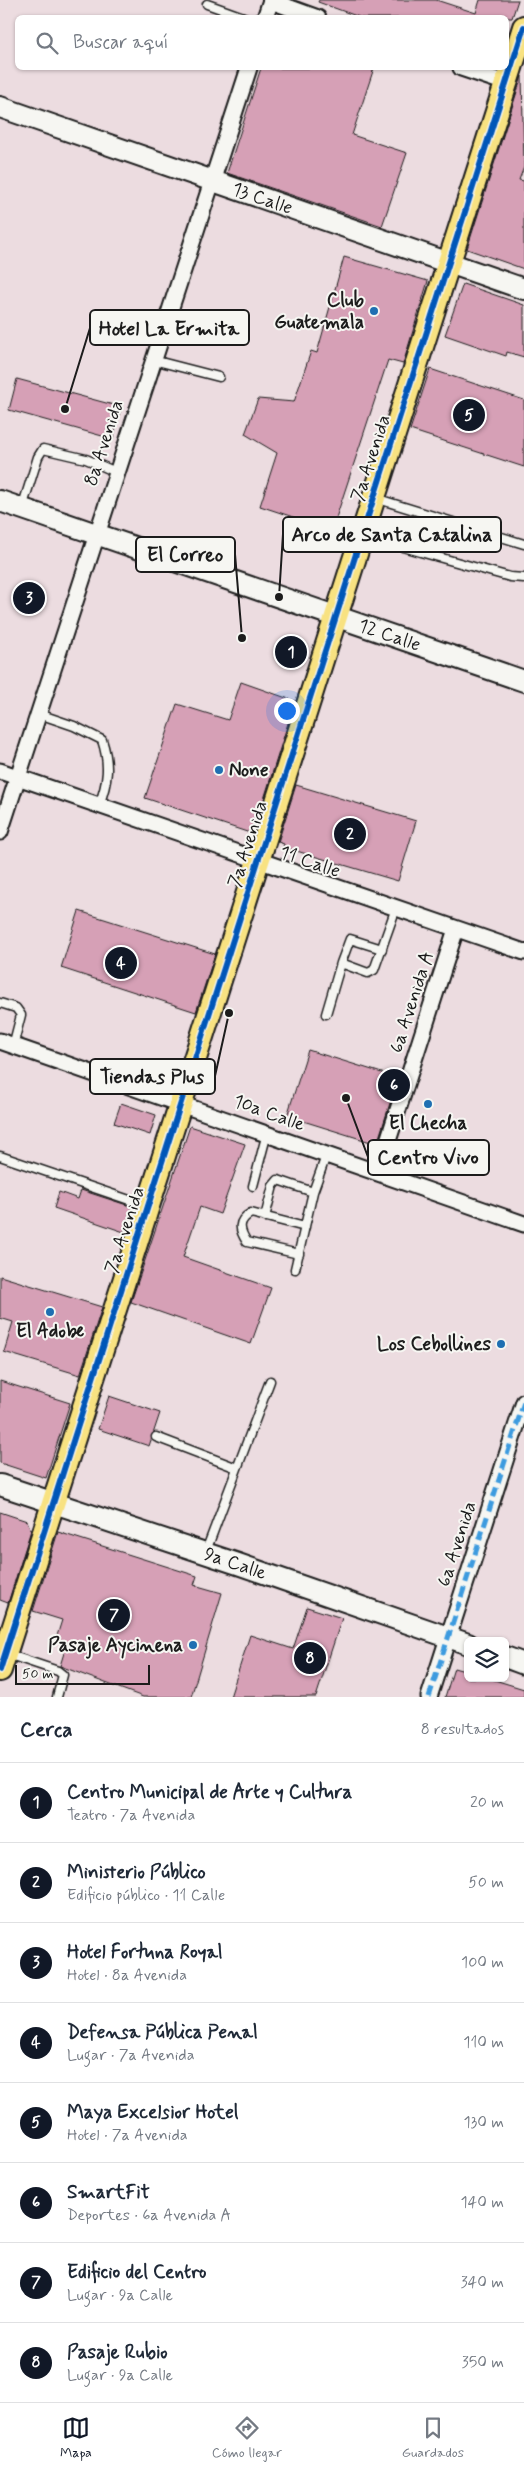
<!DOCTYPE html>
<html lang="es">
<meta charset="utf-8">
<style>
:root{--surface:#fff;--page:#f6f6f7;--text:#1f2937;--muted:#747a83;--line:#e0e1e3;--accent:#111827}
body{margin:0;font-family:Mynerve,sans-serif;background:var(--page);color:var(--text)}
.controls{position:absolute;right:15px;bottom:15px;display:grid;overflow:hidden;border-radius:8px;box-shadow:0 1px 4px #0004}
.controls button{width:45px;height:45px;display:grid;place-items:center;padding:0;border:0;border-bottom:1px solid var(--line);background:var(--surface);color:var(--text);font:25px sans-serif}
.scale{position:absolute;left:15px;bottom:12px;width:135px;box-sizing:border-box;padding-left:5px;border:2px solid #1c1c1c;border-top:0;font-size:14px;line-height:18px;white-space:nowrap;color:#1c1c1c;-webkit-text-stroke:4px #f6f6f2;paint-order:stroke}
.you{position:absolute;left:286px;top:710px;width:18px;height:18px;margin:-12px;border:4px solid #fff;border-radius:50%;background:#1a73e8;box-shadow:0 0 0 8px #1a73e833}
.badge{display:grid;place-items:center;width:32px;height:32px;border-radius:50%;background:var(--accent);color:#fff;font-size:16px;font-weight:700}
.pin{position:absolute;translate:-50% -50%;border:2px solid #fff;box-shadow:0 1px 5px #0006}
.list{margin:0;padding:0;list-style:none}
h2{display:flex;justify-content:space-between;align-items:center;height:65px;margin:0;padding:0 20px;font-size:21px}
h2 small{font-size:16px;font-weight:400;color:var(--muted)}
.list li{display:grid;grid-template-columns:32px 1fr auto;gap:15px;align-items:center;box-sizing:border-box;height:80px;padding:0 20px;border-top:1px solid var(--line)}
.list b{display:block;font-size:19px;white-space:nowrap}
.list p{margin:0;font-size:16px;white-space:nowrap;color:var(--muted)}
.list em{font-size:16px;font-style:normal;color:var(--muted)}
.icon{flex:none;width:28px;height:28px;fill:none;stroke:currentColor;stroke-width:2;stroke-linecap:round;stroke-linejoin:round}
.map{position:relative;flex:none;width:524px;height:1697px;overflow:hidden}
.search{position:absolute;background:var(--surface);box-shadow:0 1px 4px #0004;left:15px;right:15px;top:15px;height:55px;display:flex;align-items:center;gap:12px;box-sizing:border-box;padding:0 18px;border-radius:8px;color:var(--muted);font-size:19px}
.sheet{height:705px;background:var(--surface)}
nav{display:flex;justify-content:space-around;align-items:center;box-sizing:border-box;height:70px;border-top:1px solid var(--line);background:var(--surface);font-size:14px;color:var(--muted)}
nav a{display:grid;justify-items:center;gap:2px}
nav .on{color:var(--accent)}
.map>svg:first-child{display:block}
</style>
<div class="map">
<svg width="524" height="1697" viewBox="0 0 524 1697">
<rect width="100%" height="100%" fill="#ecdce0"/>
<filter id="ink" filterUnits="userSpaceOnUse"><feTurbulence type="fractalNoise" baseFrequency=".02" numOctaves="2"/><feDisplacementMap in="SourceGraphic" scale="10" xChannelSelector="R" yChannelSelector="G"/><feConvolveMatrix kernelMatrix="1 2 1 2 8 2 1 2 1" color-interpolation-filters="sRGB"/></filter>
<g filter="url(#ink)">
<!-- building -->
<path fill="#d6a0b6" stroke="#1c1c1c" d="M319,0H436L476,13L480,0H518L512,18H362L318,2Z
M261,68H374L352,135L407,153L382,226L227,173Z
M522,76L524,167L519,180L524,181V269L467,249Z
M344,257L428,281L403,364L388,360L332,530L260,506L277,453L245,434L258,399L294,402L311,351L317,353Z
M463,284L524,305V357L507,352L506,356L445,335Z
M430,369L524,400V467L410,430Z
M17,379L121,407L113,439L9,410Z
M241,682L295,701L253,834L145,798L177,704L228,720Z
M296,785L416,821L398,881L283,847L284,844L278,842Z
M79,911L215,954L196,1012L61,968Z
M308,1050L398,1078L377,1144L287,1116Z
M121,1103L156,1115L150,1135L114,1123Z
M190,1126L245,1144L220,1214L200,1207L183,1257L271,1288L251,1344L131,1302Z
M81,1190L133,1207L124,1232L54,1208L59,1192L78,1199Z
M0,1276L102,1307L80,1375L4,1352L13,1322L0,1318Z
M0,1381L70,1403L46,1478L0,1463Z
M109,1396L160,1413L149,1446L98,1429Z
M0,1512L27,1521L31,1530L8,1603L0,1600Z
M58,1532L197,1576L194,1585L222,1593L191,1697H143L60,1666L67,1643L56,1639L62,1620L33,1611Z
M307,1607L342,1618L316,1697H230L250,1635L293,1649Z
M454,1668L468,1672V1678H488L524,1689V1697H445Z"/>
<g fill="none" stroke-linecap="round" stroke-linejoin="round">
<defs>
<path id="lane" d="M207,4L246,18
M153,360L219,377
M375,498L524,544
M22,508L38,457L43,449L86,459L116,472
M363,536L510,577L524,578
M39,714L74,726L102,740C110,764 108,782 99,805
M341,963L350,939L382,949
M0,1003L16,1008L21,1015L13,1046
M326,1014L341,963L368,973L374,970L396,908
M0,1156L147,1206
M253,1186L267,1133
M265,1217L273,1186L278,1180L313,1192
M299,1254L247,1242C239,1230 237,1221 251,1213L305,1227
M295,1269L313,1192L326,1156
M156,1437L237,1468
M206,1551L270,1381
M7,1654L58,1671L63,1675L57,1697"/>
<path id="street" d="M271,1L318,18
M265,18L271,0
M461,68L506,83
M0,771L524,952
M0,832L249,68
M0,1041L524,1224
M378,1172L456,929
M429,1697L524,1402"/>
<g id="secondary">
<path id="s1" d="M0,107L524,289"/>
<path id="s2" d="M0,501L524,681"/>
<path id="s3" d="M0,1485L238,1564L468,1644"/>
<path d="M505,1657L524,1664"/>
</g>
<path id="primary" d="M0,1670L524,27"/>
</defs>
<!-- lane casing -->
<use href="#lane" stroke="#1c1c1c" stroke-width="11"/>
<!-- street casing -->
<use href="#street" stroke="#1c1c1c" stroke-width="19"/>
<!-- secondary casing -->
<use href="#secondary" stroke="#1c1c1c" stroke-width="24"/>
<!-- primary casing -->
<use href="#primary" stroke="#1c1c1c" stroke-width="26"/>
<!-- lane -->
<use href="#lane" stroke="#f6f6f2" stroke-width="8"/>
<!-- street -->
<use href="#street" stroke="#f6f6f2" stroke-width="15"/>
<!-- secondary -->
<use href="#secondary" stroke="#f6f6f2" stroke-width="20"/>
<!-- primary -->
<use href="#primary" stroke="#f8e281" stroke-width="22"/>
<!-- quiet -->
<path stroke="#3c9bdf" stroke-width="5" stroke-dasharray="10 5" stroke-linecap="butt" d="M429,1697L524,1402"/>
<defs>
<path id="cycleway" d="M0,1670L524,27"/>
</defs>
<!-- cycleway casing -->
<use href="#cycleway" stroke="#f6f6f2" stroke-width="9"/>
<!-- cycleway -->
<use href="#cycleway" stroke="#0057b8" stroke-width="6"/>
</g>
</g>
<!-- markers -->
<g fill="#1f6fb2" stroke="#f6f6f2" stroke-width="2">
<circle cx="374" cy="311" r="5"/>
<circle cx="219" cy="770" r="5"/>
<circle cx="428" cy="1104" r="5"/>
<circle cx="50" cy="1312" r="5"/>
<circle cx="501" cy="1344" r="5"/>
<circle cx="193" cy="1645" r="5"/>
</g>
<g text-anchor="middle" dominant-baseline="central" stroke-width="4" stroke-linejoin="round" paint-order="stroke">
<!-- street labels -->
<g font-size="19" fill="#1c1c1c" stroke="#f6f6f2">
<text stroke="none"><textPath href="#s1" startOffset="278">13 Calle</textPath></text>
<text transform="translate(104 443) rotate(-72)">8a Avenida</text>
<text transform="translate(371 458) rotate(-72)">7a Avenida</text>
<text stroke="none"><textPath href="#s2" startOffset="412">12 Calle</textPath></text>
<text transform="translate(248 844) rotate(-72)">7a Avenida</text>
<text transform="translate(310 862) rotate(19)">11 Calle</text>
<text transform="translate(412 1002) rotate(-72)">6a Avenida A</text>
<text transform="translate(269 1113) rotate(20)">10a Calle</text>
<text transform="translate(125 1230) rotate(-72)">7a Avenida</text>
<text transform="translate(457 1544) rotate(-72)">6a Avenida</text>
<text stroke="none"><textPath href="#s3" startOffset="248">9a Calle</textPath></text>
</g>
<!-- poi labels -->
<g font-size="19" font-weight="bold" fill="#1c1c1c" stroke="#f6f6f2" text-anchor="end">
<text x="364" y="300">Club<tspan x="364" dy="22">Guatemala</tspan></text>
<text x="229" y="770" text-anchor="start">None</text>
<text x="428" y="1123" text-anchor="middle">El Checha</text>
<text x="50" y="1331" text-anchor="middle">El Adobe</text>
<text x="491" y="1344">Los Cebollines</text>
<text x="183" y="1645">Pasaje Aycinena</text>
</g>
</g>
<!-- callouts -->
<path fill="none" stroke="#1c1c1c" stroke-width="2" d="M65 409L90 328M279 597L283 534M242 638L235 554M229 1013L215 1076M346 1098L368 1157"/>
<g fill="#1c1c1c" stroke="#f6f6f2" stroke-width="2">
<circle cx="65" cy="409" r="5"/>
<circle cx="279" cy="597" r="5"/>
<circle cx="242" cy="638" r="5"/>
<circle cx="229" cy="1013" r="5"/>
<circle cx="346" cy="1098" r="5"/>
</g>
<g fill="#f6f6f2" stroke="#1c1c1c" stroke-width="2">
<rect x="90" y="310" width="159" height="35" rx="5"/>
<rect x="283" y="517" width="218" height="35" rx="5"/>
<rect x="136" y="537" width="99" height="35" rx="5"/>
<rect x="90" y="1059" width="125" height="35" rx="5"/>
<rect x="368" y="1140" width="121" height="35" rx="5"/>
</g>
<g font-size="20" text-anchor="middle" font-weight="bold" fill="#1c1c1c">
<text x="169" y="335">Hotel La Ermita</text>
<text x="392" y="541">Arco de Santa Catalina</text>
<text x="185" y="561">El Correo</text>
<text x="152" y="1083">Tiendas Plus</text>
<text x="428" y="1164">Centro Vivo</text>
</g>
</svg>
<div class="controls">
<button><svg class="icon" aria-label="layers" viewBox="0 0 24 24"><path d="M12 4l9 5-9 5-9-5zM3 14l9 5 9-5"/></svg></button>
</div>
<div class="scale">50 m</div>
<div class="you"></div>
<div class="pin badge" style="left:291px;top:652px">1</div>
<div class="pin badge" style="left:350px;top:834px">2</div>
<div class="pin badge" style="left:29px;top:598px">3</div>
<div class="pin badge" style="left:121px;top:963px">4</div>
<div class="pin badge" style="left:469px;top:415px">5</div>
<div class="pin badge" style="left:394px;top:1085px">6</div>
<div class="pin badge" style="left:114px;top:1615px">7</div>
<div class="pin badge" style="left:310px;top:1658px">8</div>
<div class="search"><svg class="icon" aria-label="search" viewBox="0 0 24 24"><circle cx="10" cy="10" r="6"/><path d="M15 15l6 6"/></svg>Buscar aquí</div>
</div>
<section class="sheet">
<h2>Cerca<small>8 resultados</small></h2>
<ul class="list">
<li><span class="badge">1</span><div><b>Centro Municipal de Arte y Cultura</b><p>Teatro · 7a Avenida</p></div><em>20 m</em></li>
<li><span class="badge">2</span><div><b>Ministerio Público</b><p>Edificio público · 11 Calle</p></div><em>50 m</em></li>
<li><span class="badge">3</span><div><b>Hotel Fortuna Royal</b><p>Hotel · 8a Avenida</p></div><em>100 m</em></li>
<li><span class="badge">4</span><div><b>Defensa Pública Penal</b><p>Lugar · 7a Avenida</p></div><em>110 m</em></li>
<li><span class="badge">5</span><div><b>Maya Excelsior Hotel</b><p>Hotel · 7a Avenida</p></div><em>130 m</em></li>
<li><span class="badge">6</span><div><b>SmartFit</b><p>Deportes · 6a Avenida A</p></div><em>140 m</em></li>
<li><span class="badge">7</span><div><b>Edificio del Centro</b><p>Lugar · 9a Calle</p></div><em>340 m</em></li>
<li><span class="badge">8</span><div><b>Pasaje Rubio</b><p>Lugar · 9a Calle</p></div><em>350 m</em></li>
</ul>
</section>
<nav>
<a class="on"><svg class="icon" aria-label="map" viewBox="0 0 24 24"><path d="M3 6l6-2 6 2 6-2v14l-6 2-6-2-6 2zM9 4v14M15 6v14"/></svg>Mapa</a>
<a><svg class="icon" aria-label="directions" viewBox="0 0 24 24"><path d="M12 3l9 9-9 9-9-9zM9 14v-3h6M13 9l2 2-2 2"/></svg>Cómo llegar</a>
<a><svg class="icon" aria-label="saved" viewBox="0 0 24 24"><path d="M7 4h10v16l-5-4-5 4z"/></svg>Guardados</a>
</nav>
